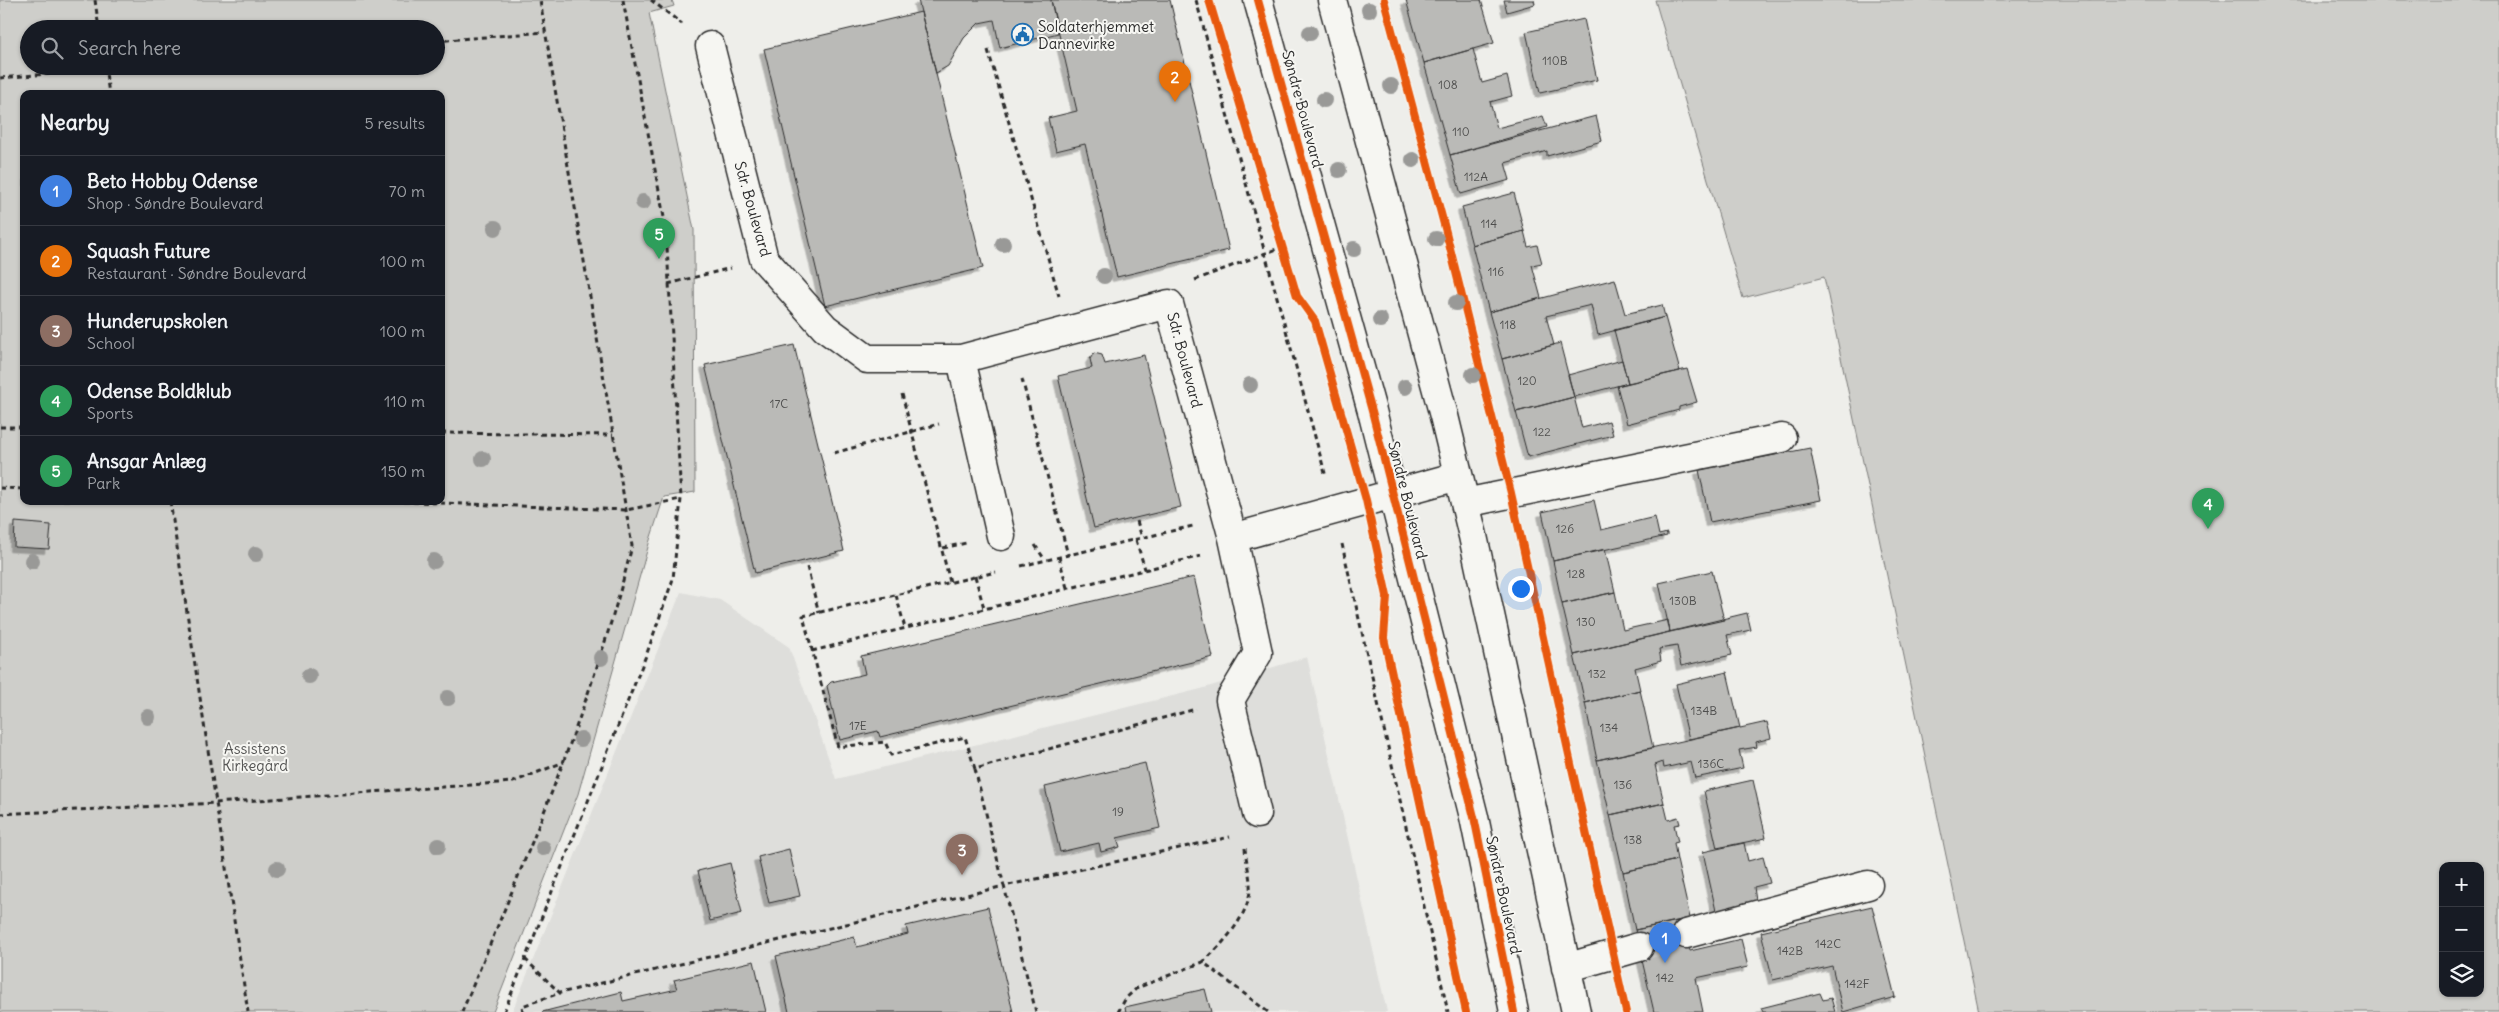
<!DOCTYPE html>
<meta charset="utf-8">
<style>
:root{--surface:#171b24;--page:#242831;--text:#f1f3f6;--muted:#9ea1a6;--line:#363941;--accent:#1f6fb2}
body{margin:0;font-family:Delius,sans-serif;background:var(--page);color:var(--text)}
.controls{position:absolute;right:15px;bottom:15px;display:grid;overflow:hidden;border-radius:10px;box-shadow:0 1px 4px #0004}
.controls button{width:45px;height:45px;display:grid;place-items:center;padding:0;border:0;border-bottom:1px solid var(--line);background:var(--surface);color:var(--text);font:25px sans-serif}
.you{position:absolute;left:1520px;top:588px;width:18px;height:18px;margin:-12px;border:4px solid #fff;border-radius:50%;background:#1a73e8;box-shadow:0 0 0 8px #1a73e833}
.badge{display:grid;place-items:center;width:32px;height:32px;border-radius:50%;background:var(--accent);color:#fff;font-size:16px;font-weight:700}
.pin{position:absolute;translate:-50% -41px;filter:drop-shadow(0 1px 2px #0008)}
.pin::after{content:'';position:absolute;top:26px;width:18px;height:15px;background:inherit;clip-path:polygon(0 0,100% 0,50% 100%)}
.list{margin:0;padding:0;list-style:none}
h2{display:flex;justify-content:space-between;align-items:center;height:65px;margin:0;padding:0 20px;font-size:21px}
h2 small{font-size:16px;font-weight:400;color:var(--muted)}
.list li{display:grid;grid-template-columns:32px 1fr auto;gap:15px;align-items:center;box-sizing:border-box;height:70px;padding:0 20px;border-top:1px solid var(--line)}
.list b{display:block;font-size:19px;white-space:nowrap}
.list p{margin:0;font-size:16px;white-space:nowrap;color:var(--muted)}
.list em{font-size:16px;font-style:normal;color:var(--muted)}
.icon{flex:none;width:28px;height:28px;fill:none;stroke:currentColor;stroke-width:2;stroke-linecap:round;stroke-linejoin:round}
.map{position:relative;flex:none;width:2499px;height:1012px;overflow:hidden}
.search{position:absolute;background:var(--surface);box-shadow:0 1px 4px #0004;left:20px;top:20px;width:425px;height:55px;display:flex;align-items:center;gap:12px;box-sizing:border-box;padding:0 18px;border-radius:28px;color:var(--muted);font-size:19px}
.panel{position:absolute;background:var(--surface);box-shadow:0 1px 4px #0004;left:20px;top:90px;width:425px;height:415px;border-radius:10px}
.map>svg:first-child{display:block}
</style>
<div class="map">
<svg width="2499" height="1012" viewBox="0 0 2499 1012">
<defs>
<filter id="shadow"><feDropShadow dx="-4.5" dy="4.5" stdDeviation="0" flood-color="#0004"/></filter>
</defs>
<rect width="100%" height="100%" fill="#eeeeea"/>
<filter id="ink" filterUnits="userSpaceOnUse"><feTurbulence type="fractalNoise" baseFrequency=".02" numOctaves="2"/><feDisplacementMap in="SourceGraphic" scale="10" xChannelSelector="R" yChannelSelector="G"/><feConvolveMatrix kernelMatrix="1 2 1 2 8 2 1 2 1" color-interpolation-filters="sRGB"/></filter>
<g filter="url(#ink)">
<!-- built -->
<path fill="#dededb" d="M681,592L720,600L789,647L836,779L1201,689L1307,657L1387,1012H512Z"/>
<!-- green -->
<path fill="#cececa" stroke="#7c7c7a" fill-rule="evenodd" d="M0,0H672L674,6L649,13L694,230L695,492L664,497L650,540L578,794L493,1012H0ZM29,29H436V66H29ZM24,94H441V501H24Z
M1655,0H2499V1012H1979L1824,277L1743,298ZM2443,866H2480V993H2443Z"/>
<!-- building -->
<path fill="#babab7" stroke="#2b2b2b" filter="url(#shadow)" d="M918,0H1051L1058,33L1000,48L994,20L979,23L964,38L948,66L936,73Z
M1051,0H1170L1229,250L1117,277L1085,144L1056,151L1048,118L1077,111Z
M1406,0H1481L1494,43L1424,63Z
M1504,0H1534L1535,4L1507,12Z
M921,12L983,268L825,306L764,49Z
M1584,19L1597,80L1540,93L1526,32Z
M1473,49L1482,83L1507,76L1512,96L1490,102L1497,128L1543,116L1547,127L1450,155L1424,63Z
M1596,116L1602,141L1547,156V151L1505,163L1510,180L1461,194L1450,155Z
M1514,193L1524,231L1472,245L1462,207Z
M1524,231L1528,247L1537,245L1542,263L1532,265L1541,298L1489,312L1472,245Z
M1615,279L1625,314L1662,305L1665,317L1598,335L1591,305L1546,316L1554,345L1502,359L1489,312Z
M1665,317L1680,371L1628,383L1614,330Z
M1560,343L1574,397L1516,412L1502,359Z
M794,345L844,551L755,573L705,365Z
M1094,353L1102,355L1105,364L1144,355L1181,507L1094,528L1058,376L1092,368L1090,359Z
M1622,360L1628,383L1574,397L1568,375Z
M1687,369L1697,402L1679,407V410L1627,424L1617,386Z
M1574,397L1582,428L1609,421L1613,435L1528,457L1516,412Z
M1810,448L1821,500L1710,522L1699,470Z
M1594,500L1601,530L1655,517L1659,535L1667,533V536L1553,561L1542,512Z
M15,522L51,525L49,549L14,547Z
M1605,549L1615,592L1562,604L1553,561Z
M1712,571L1724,620L1670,632L1659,583Z
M1194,577L1213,657L880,737L878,731L840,740L827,686L831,682L865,674L861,656Z
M1615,592L1623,630L1668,620L1670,632L1574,655L1562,604Z
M1747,613L1751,630L1727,635L1732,655L1681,666L1677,646L1659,649L1661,661L1635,668L1640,690L1585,703L1574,655Z
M1727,672L1740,728L1689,739L1676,684Z
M1640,690L1653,748L1597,760L1585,703Z
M1767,722L1771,738L1756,742L1757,747L1739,750L1743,768L1695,778L1691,762L1664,768L1663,762L1655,765L1664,803L1610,815L1597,760Z
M1145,763L1160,828L1117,838L1120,847L1101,852L1099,843L1060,852L1045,787Z
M1753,780L1766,838L1717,848L1704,791Z
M1664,803L1668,820L1678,817L1680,824L1674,825L1678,842L1674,843L1677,860L1623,872L1610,815Z
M1744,843L1748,861L1763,857L1770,883L1754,887L1756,901L1716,911L1703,852Z
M789,849L800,896L769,903L758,857Z
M1677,860L1690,918L1635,930L1623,872Z
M730,863L742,913L710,921L698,871Z
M1872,906L1895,997L1843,1012L1832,966L1773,980L1761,932Z
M988,907L1013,1012H789L776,956L854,937L857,947L908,934L906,926Z
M1683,920L1690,951L1741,939L1748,967L1696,978L1703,1012H1654L1635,930Z
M754,961L766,1012H542L621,992L623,1001L677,989L674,980Z
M1205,989L1211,1012H1126L1125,1007Z
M1820,993L1823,1000L1831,998L1835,1012H1763L1761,1008Z"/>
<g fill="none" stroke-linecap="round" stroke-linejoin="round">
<!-- minor-tunnel -->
<path stroke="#c7c7c4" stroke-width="28" stroke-dasharray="28 14" stroke-linecap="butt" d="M1639,947L1686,934"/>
<defs>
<path id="minor" d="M1258,0L1372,411L1474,817L1514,1012
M1332,0L1444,416L1473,536L1576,1012
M710,46L764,259L825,328L867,359H961L1169,304L1233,538
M961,359L1001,536
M1465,503L1782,438
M1257,814L1230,700L1258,653L1233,538L1458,476
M1686,934L1868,885
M1566,968L1639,947"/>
</defs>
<!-- minor casing -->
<use href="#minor" stroke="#2b2b2b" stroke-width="31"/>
<!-- path -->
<path stroke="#2b2b2b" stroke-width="3" stroke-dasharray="5 4" stroke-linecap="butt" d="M95,0L99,29
M651,0L682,24
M1196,0L1326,477
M436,41L545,32
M988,50L1059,296
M105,66L109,94
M0,78L141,66
M1195,280L1282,247
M668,284L731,268
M1022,379L1068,555
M902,394L950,582
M0,427H24
M441,433L613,435
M834,453L939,424
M0,488L24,489
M170,501L248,1012
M386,501L626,510L681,499
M1137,521L1142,538
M1136,540L1145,569
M1342,544L1448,1012
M1035,545L1045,560
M943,548L966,543
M1059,557L1067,588
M1021,566L1193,526
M807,567L819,613
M975,576L984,608
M896,595L905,628
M812,651L1201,556
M975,769L965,737L891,755L885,742L838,747L803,616L996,572
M0,814L215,803L513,782L564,762
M1245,848C1246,862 1251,877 1250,891C1247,918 1222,945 1203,962L1268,1012
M525,959L560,993L1004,886L975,769L1196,709
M462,1012C525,859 592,707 632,546L540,0
M504,1012L647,653L673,579L681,499L666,228L623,0
M523,1012L522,1006L560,993
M1036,1012L1004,886L1230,837
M1118,1012L1126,998L1137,988L1203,962"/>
<!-- minor -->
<use href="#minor" stroke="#f6f6f2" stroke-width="28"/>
<defs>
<path id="cycleway" d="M1209,0L1297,296L1315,321L1366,500L1387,596L1384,638L1466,1012
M1258,0L1372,411L1474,817L1514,1012
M1384,0L1446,232L1511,493L1626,1012"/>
</defs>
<!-- cycleway casing -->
<use href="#cycleway" stroke="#f6f6f2" stroke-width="11"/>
<!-- cycleway -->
<use href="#cycleway" stroke="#e8590c" stroke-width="8"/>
</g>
<!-- trees -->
<g fill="#999997">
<circle cx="1369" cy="10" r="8"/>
<circle cx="1310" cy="33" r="8"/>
<circle cx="1391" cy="86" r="8"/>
<circle cx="1324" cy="100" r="8"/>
<circle cx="1413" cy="160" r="8"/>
<circle cx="1339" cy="170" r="8"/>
<circle cx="643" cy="202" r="8"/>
<circle cx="495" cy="228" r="8"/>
<circle cx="1436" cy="239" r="8"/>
<circle cx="1003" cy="244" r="8"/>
<circle cx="1354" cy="249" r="8"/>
<circle cx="1104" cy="276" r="8"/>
<circle cx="1456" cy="303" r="8"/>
<circle cx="1380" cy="320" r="8"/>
<circle cx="1473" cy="375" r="8"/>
<circle cx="1250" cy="385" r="8"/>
<circle cx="1405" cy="387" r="8"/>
<circle cx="483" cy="459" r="8"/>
<circle cx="256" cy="554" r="8"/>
<circle cx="32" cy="561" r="8"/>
<circle cx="434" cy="561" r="8"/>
<circle cx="601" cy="658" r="8"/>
<circle cx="309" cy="676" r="8"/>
<circle cx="448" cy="698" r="8"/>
<circle cx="148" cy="717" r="8"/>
<circle cx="581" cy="739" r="8"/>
<circle cx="438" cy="846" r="8"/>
<circle cx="543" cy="848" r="8"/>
<circle cx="277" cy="869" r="8"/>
</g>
</g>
<!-- icons -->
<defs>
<symbol id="civic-ring" viewBox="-11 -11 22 22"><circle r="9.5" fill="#f6f6f2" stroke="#1f6fb2" stroke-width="1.5"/><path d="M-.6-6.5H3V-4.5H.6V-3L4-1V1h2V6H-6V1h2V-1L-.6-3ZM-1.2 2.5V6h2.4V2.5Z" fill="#1f6fb2"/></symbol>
</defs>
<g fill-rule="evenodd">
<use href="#civic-ring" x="1010" y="22" width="25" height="25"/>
</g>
<g text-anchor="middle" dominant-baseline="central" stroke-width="4" stroke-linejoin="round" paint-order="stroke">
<!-- number labels -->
<g font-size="12" fill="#4f4f4e">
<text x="1555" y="60">110B</text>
<text x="1448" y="84">108</text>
<text x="1461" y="131">110</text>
<text x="1476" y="176">112A</text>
<text x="1489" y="223">114</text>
<text x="1496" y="271">116</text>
<text x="1508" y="324">118</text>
<text x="1527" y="380">120</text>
<text x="779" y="403">17C</text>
<text x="1542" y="431">122</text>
<text x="1565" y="528">126</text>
<text x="1576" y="573">128</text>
<text x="1683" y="600">130B</text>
<text x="1586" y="621">130</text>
<text x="1597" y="673">132</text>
<text x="1704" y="710">134B</text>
<text x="858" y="725">17E</text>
<text x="1609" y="727">134</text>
<text x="1711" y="763">136C</text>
<text x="1623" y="784">136</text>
<text x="1118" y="811">19</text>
<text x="1633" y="839">138</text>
<text x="1828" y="943">142C</text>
<text x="1790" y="950">142B</text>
<text x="1665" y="977">142</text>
<text x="1857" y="983">142F</text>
</g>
<!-- poi labels -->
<g font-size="15" fill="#2b2b2b" stroke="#f6f6f2" text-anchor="start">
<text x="1038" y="26">Soldaterhjemmet<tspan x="1038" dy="17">Dannevirke</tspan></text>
</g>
<!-- street labels -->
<g font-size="15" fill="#2b2b2b" stroke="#f6f6f2">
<text transform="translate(1303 109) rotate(75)">Søndre Boulevard</text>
<text transform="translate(753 209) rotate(74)">Sdr. Boulevard</text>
<text transform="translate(1185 360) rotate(75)">Sdr. Boulevard</text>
<text transform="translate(1408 500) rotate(76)">Søndre Boulevard</text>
<text transform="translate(1504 895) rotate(78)">Søndre Boulevard</text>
</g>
<!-- park labels -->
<g font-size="15" fill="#545453" stroke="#f6f6f2">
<text x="255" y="748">Assistens<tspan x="255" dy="17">Kirkegård</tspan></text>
</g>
</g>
</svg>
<div class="controls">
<button>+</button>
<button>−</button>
<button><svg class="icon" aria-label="layers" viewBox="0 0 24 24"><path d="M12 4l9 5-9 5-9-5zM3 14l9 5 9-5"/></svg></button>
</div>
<div class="you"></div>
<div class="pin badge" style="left:1665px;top:963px;background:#3f7fe0">1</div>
<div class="pin badge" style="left:1175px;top:102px;background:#e8710a">2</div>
<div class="pin badge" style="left:962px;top:875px;background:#8d6e63">3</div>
<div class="pin badge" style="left:2208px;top:529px;background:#2e9e5b">4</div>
<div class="pin badge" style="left:659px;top:259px;background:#2e9e5b">5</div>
<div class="search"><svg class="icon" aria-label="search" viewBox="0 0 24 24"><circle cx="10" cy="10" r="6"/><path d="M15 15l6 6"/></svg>Search here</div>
<section class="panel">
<h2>Nearby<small>5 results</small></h2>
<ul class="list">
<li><span class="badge" style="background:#3f7fe0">1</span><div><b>Beto Hobby Odense</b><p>Shop · Søndre Boulevard</p></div><em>70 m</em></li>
<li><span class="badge" style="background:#e8710a">2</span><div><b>Squash Future</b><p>Restaurant · Søndre Boulevard</p></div><em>100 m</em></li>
<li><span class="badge" style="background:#8d6e63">3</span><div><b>Hunderupskolen</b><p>School</p></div><em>100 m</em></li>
<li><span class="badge" style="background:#2e9e5b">4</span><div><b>Odense Boldklub</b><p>Sports</p></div><em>110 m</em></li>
<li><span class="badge" style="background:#2e9e5b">5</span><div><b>Ansgar Anlæg</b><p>Park</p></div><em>150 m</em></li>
</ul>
</section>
</div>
